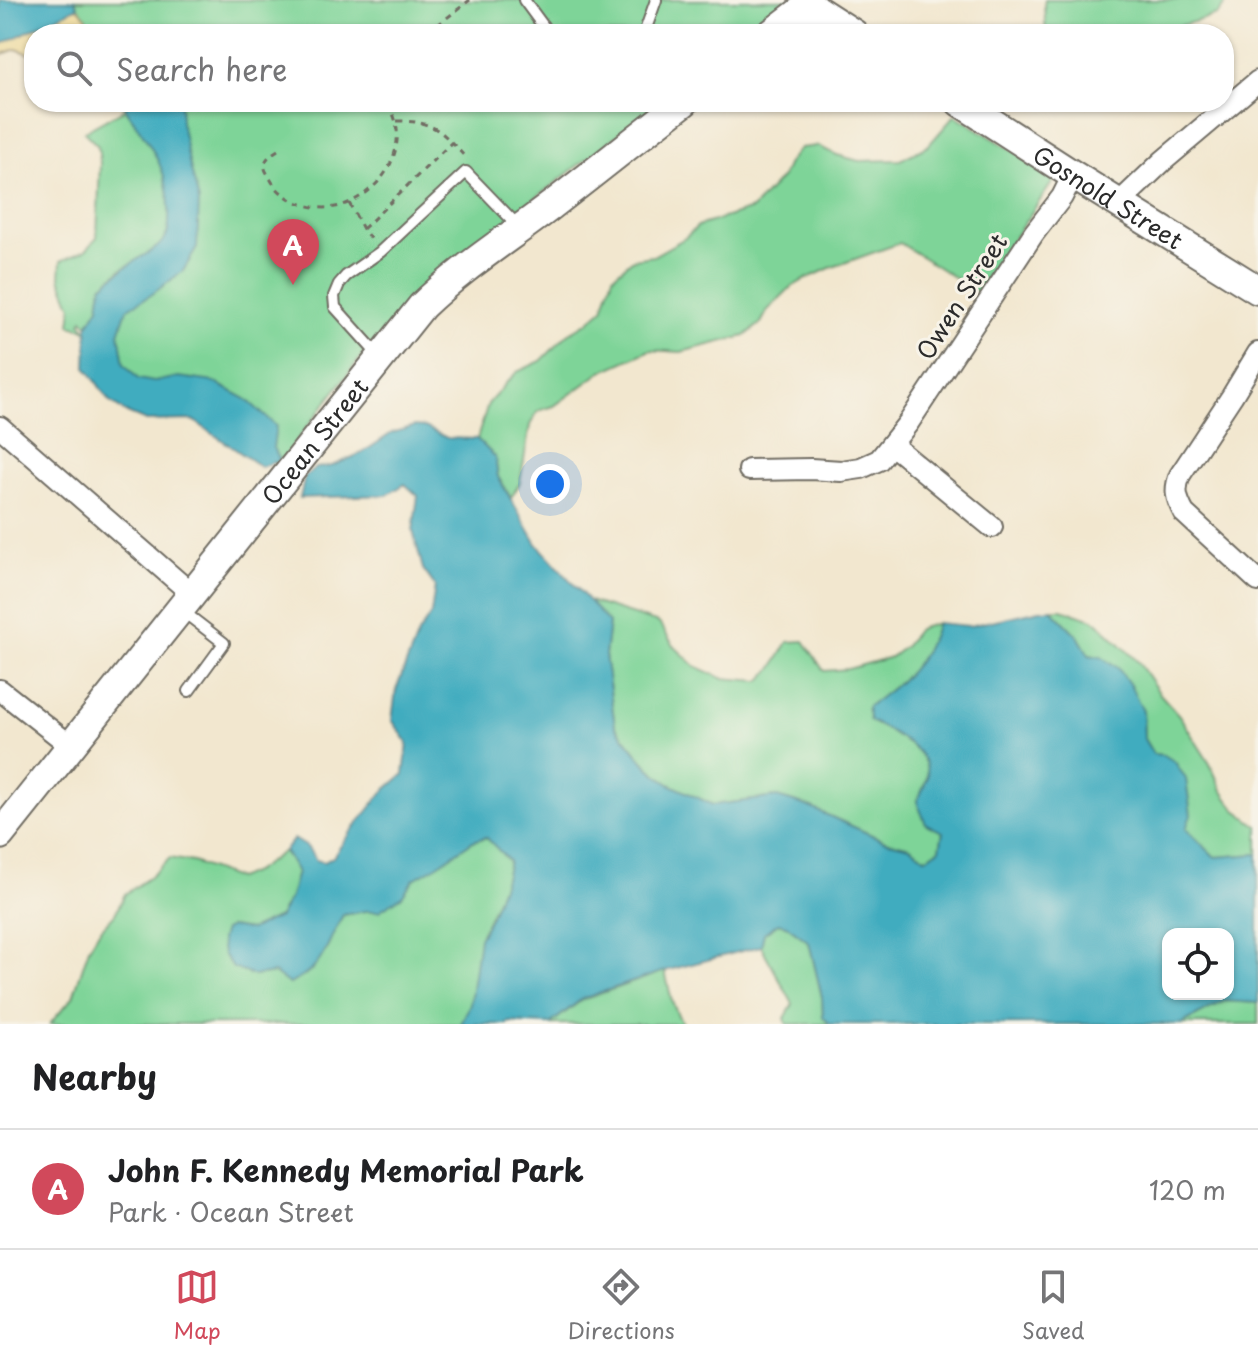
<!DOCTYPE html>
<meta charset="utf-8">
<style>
:root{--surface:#fff;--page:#f6f6f6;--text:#202124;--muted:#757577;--line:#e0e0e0;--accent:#d1495b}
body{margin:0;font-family:"Playpen Sans",sans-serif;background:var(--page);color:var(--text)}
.controls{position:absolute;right:24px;bottom:24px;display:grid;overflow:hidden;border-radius:16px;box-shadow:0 2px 6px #0004}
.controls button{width:72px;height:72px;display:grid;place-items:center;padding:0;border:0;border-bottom:2px solid var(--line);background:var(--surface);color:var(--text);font:40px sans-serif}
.you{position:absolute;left:550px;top:484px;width:28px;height:28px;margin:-20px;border:6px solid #fff;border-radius:50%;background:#1a73e8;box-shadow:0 0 0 12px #1a73e833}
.badge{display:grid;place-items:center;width:52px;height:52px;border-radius:50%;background:var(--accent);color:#fff;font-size:26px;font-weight:700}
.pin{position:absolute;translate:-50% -66px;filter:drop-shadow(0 2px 4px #0008)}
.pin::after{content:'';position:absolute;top:42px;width:28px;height:24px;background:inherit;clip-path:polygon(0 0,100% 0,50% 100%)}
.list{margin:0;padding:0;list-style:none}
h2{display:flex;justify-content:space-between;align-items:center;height:104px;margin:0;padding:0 32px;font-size:34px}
h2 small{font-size:26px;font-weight:400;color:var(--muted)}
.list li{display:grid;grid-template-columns:52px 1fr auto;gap:24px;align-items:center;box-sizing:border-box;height:120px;padding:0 32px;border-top:2px solid var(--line)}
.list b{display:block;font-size:30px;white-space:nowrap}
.list p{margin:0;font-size:26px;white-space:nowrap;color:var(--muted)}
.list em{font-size:26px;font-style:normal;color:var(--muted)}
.icon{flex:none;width:44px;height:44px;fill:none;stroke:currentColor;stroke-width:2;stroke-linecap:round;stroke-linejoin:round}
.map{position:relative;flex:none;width:1258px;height:1024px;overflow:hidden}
.search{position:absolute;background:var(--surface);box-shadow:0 2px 6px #0004;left:24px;right:24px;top:24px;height:88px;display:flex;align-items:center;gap:20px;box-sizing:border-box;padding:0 28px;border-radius:32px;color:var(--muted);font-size:30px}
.sheet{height:224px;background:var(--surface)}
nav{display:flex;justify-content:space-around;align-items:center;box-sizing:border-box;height:112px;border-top:2px solid var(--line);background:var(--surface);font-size:22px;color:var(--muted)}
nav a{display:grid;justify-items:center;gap:4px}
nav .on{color:var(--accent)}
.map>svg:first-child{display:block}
</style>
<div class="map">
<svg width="1258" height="1024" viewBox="0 0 1258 1024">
<rect width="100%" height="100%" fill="#f7f3e8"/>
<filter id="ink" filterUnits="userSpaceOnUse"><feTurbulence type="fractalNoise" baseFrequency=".0125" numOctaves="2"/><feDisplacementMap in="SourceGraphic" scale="16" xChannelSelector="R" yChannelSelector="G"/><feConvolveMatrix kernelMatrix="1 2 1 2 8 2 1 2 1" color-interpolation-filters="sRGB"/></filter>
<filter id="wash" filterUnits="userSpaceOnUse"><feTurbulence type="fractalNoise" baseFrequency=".006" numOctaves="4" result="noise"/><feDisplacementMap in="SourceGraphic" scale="32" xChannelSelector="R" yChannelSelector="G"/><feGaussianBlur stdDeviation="1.8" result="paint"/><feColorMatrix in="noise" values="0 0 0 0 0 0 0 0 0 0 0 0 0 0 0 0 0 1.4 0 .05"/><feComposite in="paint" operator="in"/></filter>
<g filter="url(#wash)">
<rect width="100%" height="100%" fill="#f2e7cf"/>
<!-- green -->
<path fill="#7ed498" stroke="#548062" stroke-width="2" d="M61,0H792L749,34H95L86,17Z
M1045,0H1228L1217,15L1152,34H1046L1044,5Z
M121,102H129L125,108L150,114L178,207L166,238L155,250L120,270L102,286L99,307L88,325L83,319L81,323L87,330L70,325L72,307L60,278L61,261L86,250L97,237L100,163L98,146L84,132L125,109Z
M158,102H661L529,203L454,264L403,310L366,351L276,467L270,454L138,387L107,339L110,327L182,248Z
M955,115L1056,177L977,292L900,243L830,268L804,280L790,288L768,310L761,323L745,336L681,352L650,350L601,372L554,406L538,411L530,425L520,483L511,498L498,477L495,457L477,439L488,404L507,382L517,372L541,361L568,334L588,322L603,309L613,276L633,259L653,256L685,238L698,226L752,209L782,177L788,163L800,148L818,146L837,155L859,161L900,160L928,146Z
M586,600L659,623L674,646L695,666L722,678L760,681L773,668L788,642L804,641L824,671L848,669L891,657L904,647L918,629L937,623C924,667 901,681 868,707L870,721C890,731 932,750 927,778C925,786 920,795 917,802L943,832L940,849L926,858L910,847L885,841L807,806L777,797L713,805L669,784L648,767L615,726L605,655L609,623Z
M1051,609H1062L1093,619L1108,632L1138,662L1160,694L1179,715L1210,764L1222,790L1235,809L1258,826V854L1215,857L1186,829L1164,755L1153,754L1144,739L1143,711L1101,657L1089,655L1078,636Z
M487,837L509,860L504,885L481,934L470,1024H50L73,997L89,948L99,931L115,914L125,894L150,877L170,858L193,862L238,879L256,871L284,851L297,872L290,897L279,917L250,930L230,927L254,976L274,973L326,951L333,932L343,915L365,911H377L414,879L473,841Z
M778,923L786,925L809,942L822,997L823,1017L830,1024H787L785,1018L793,1004L761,946L764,933Z
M665,971L672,1002L682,1024H550L582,1000Z
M1224,1001L1258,1003V1024H1181Z"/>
<!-- sand -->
<path fill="#eeda9e" stroke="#8c8264" stroke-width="2" d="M74,3L86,17L95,34H34V55L16,49L0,55V13Z"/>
<!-- water -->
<path fill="#40acbf" stroke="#366c75" stroke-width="2" fill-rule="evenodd" d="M0,0H75L78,7L0,45Z
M129,102H180L181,122L189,162L199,201L197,248L183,271L151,295L127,309L119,333L124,364L138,379L154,382L179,377L214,382L246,399L276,426L273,448L280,460L261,467L193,420L146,421L127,413L110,402L86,367L88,325L99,307L102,286C114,276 125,267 138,259C147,253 156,250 163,241C169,234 169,226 169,217C171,171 150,144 125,108Z
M415,426L425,427L447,438L477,439L495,457L498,477L537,544L609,623L605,655L615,726L648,767L669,784L713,805L777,797L807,806L885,841L910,847L926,858L940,849L943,832L926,824L917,802C920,795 925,786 927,778C932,750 890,731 870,721L867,707C902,682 924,665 937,623L969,626L1040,610L1051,609L1078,636L1089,655L1101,657L1118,668L1130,685L1143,711L1144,739L1153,754L1164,755L1175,762L1186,779L1191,815L1186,829L1215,857L1258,854V1003L1224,1001L1181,1024H830L823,1017L822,997L809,942L786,925L778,923L764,933L761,946L665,971L582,999L550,1024L508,1022L507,1024H461L470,1004L479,938L490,918L505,878L509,861L486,837L473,841L438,865L414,879L402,896L379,911H365L343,915C324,947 326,968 289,984L274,973L254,976L233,968L223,954L221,939L224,930L230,927L250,930L279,917L290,897L297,872L284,851L294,839L307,847L316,860L324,862L333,857L347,837L383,792L404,774L408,743L392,720L396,690L418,634L431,614L435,586L423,569L413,531L418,496L405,484L387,495L300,498L305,476L316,468L332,466L362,453L392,433ZM1228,934V994H1168V934Z"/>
</g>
<g filter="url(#ink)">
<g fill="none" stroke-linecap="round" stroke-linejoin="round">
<defs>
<path id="service" d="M524,0L549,34
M644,34L656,0
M379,356L335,307L334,296L339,284L346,276L380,252L466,172L519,227
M180,609L224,643L189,691"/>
<path id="minor" d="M1119,203L1163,161L1258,81
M1258,353L1232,396L1180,475C1174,490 1176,498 1184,513L1258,581
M0,427L192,594
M892,445L992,527
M749,470L811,469L841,471L861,468L879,460L909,422L1034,233L1062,197L1073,175
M0,690L71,746"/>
<g id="secondary">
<path d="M771,34L809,5L854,34"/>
<path id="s1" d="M960,102L1073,175L1258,290"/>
<path id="s2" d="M0,835L422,306C460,269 506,240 548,208C594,173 638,137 684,102"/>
</g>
</defs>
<!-- service casing -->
<use href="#service" stroke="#716d64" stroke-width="14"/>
<!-- minor casing -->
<use href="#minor" stroke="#716d64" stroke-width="24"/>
<!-- secondary casing -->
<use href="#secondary" stroke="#716d64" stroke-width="32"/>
<!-- path -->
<path stroke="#716d64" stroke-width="3" stroke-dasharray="6 6" stroke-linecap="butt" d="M439,24L448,34
M415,34L439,24L470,0
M358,103L359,102
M397,121C436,121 442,132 467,159
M278,150C273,153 267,157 265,163C263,169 268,174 271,180C284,204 323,215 348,203C369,194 387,177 394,155C400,137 398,117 386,102
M349,203L363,229L372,241
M363,229L452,142"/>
<!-- service -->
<use href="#service" stroke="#fff" stroke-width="10"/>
<!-- minor -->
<use href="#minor" stroke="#fff" stroke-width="20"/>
<!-- secondary -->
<use href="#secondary" stroke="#fff" stroke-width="28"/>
</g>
</g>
<g text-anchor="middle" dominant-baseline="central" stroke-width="6" stroke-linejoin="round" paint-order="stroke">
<!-- street labels -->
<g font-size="24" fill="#2b2b2b" stroke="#f7f3e8">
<text stroke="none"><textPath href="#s1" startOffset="176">Gosnold Street</textPath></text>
<text transform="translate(961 296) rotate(-57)">Owen Street</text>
<text stroke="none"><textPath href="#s2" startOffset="504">Ocean Street</textPath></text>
</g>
</g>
</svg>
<div class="controls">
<button><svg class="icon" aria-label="locate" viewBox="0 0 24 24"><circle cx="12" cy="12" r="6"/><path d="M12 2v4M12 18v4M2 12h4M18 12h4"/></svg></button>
</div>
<div class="you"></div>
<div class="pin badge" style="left:293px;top:285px">A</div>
<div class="search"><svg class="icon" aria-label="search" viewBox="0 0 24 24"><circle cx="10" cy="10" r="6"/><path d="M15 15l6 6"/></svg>Search here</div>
</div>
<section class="sheet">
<h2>Nearby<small></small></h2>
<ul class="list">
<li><span class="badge">A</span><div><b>John F. Kennedy Memorial Park</b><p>Park · Ocean Street</p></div><em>120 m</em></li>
</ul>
</section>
<nav>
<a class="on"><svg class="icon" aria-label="map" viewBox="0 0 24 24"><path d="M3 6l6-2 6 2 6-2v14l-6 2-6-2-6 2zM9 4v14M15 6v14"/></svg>Map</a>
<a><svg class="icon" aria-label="directions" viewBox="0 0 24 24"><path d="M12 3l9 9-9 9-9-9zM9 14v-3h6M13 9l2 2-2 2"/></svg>Directions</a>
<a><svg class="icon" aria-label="saved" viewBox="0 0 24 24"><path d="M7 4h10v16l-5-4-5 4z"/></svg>Saved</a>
</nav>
